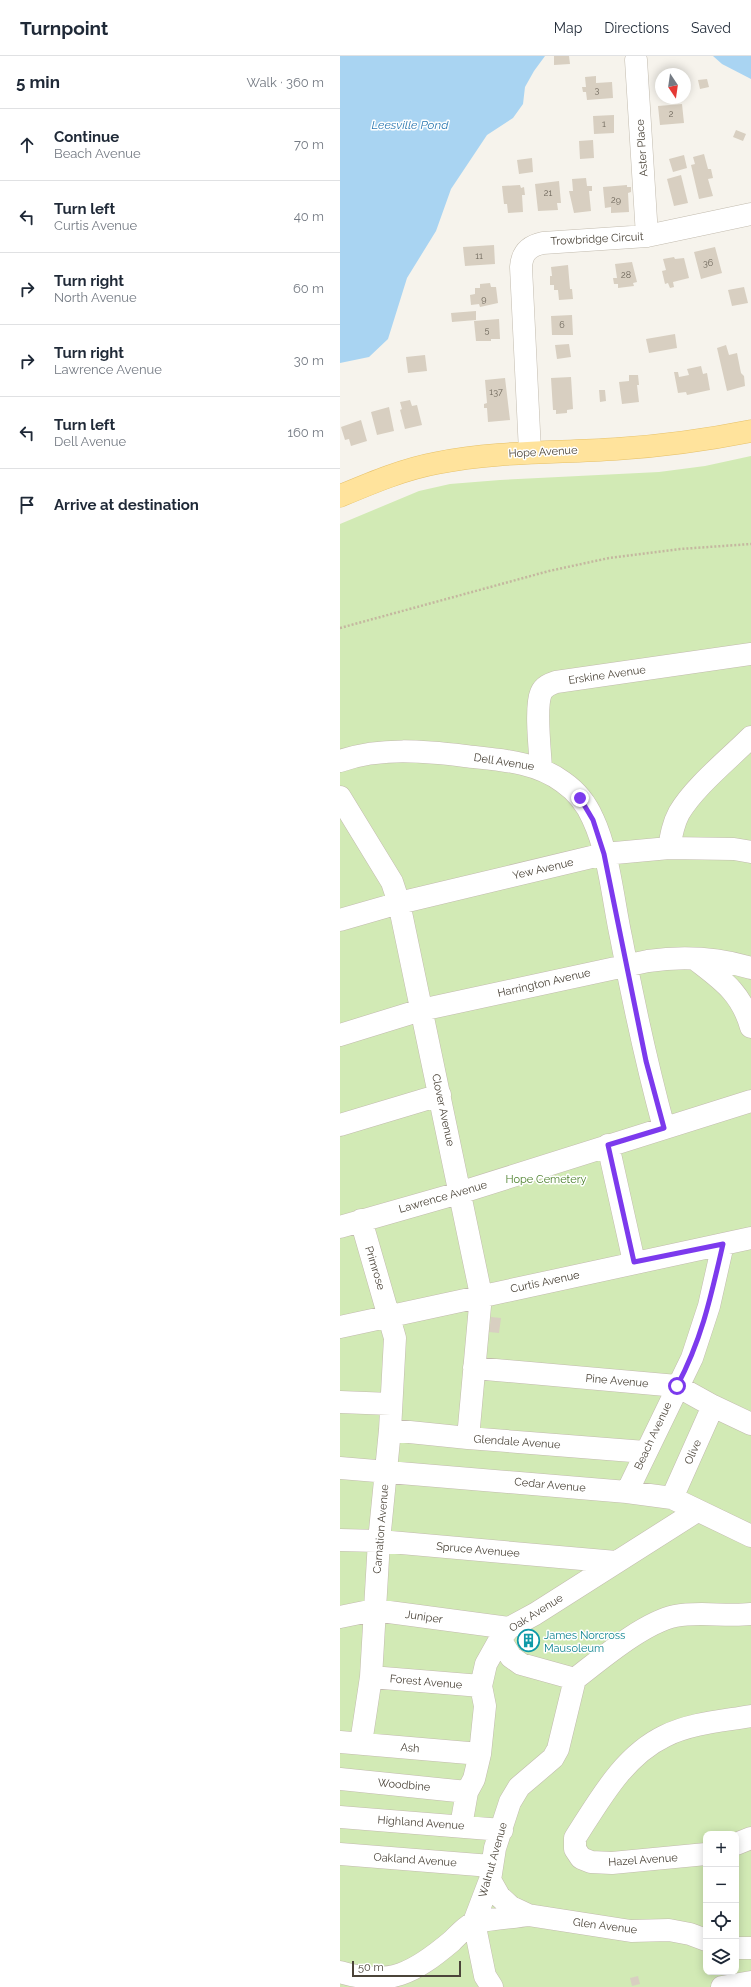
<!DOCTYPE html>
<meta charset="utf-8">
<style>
:root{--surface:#fff;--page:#f2f2f3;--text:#1f2937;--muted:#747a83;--line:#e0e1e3}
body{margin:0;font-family:Raleway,sans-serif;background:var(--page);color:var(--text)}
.controls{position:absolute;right:12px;bottom:12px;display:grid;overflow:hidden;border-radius:8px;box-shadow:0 2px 10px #0003}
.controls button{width:36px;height:36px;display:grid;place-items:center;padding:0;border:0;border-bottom:1px solid var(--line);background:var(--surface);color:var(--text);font:20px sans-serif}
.compass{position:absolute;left:315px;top:12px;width:36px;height:36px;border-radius:50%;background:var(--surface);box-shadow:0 2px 10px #0003;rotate:167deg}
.scale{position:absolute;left:12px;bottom:10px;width:109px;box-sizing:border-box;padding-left:4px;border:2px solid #4b4439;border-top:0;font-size:11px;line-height:14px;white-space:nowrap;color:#4b4439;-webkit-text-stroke:3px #fff;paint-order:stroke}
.stop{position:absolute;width:12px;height:12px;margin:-9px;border:3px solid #7c3aed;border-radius:50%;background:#fff}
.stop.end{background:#7c3aed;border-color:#fff;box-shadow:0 1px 4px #0008}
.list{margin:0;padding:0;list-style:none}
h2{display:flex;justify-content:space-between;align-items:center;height:52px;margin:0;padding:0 16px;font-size:17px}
h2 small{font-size:13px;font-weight:400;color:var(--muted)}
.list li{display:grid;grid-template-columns:26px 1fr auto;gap:12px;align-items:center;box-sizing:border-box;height:72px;padding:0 16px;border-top:1px solid var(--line)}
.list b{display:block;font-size:15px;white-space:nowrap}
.list p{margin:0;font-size:13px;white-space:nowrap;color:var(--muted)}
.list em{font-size:13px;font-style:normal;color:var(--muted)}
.icon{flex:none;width:22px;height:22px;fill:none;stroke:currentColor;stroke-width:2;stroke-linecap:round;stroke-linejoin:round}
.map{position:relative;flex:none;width:411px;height:1931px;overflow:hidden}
header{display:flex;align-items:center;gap:24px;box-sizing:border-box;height:56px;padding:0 20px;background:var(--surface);border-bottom:1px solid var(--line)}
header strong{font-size:19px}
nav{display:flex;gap:22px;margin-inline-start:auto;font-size:14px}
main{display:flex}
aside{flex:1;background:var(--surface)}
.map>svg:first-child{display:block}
</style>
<header>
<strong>Turnpoint</strong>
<nav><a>Map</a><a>Directions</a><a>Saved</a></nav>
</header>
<main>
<aside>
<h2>5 min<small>Walk · 360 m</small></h2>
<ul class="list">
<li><svg class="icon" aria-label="ahead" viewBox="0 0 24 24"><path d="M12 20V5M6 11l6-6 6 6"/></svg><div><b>Continue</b><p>Beach Avenue</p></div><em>70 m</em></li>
<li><svg class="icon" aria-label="left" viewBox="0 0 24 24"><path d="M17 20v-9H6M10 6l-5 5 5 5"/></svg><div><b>Turn left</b><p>Curtis Avenue</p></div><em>40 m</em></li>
<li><svg class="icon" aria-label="right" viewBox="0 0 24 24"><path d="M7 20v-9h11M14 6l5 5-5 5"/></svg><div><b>Turn right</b><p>North Avenue</p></div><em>60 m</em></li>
<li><svg class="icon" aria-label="right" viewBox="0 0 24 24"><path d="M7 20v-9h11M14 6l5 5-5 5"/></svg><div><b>Turn right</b><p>Lawrence Avenue</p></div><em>30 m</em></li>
<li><svg class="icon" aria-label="left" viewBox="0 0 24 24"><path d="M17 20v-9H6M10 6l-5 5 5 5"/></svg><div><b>Turn left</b><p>Dell Avenue</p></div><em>160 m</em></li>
<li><svg class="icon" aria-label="arrive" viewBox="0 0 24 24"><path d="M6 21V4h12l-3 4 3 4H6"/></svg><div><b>Arrive at destination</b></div></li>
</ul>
</aside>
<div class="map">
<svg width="411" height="1931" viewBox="0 0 411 1931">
<rect width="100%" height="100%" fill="#f6f3ec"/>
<!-- green -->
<path fill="#d2eab5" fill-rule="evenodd" d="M411,400V1931H0V468L79,435L110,428L160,424L319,416L365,410ZM366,1778H396V1916H366Z"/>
<!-- water -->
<path fill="#a9d4f2" d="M0,0H205L194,15L185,31L183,48L173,62L147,79L111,133L96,175L67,222L48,283L29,301L0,307Z
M373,0H411V23L382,8Z"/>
<!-- building -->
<path fill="#d8cfc1" d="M214,0H229L230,8L214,9Z
M256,20V27L272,26L273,42L247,44L246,36H243L242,31H246L245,21Z
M367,23L369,31L360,33L358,24Z
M342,48L344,67L320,69L318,50Z
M274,59V77L254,78L253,60Z
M396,74L406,78L403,85L393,81Z
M253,84L254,102L240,103L239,85Z
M364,98L368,113H371L373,122L368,123L373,140L359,143L351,109L355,108L353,101Z
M344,99L347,112L333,116L329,103Z
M192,102L193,116L179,118L177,104Z
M341,119L348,147L334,150L327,123Z
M246,122L247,130H252V135H249L251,155L234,157L229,135H233L232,123Z
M219,125L221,147H217L218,154L198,155L195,128Z
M180,129L181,132L184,131L185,139H182L183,156L168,157L167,148H164L162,130Z
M287,129V131H291V136L288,137L289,156L271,157V151L265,152L263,131Z
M154,189L155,208L125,210L123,191Z
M375,191L382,217L361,223L354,196Z
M334,201L335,203L344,202L349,222L333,226L334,231L330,232L328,227L325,228L322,215L326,214L323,203Z
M292,206L297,226L293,227L294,230L278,232V228H274L273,222H277L275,208Z
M228,209L230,233H232L233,243L219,244L218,234H214V229H210V220H212L211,211Z
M150,227L151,231H156L158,247L140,251L139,248L131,249L130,239L135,238V232H140V228Z
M404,231L408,247L392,250L388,234Z
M136,255V264L112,266L111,257Z
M232,259L233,279H212L211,260Z
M159,263L160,283H151V285H136L134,265Z
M335,278L337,292L309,297L306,283Z
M229,288L231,301L217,303L215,289Z
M386,289L389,299L397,297L401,317L404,320L405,330L387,335L377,292Z
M85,299L87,315L68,317L66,301Z
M361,310L363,318L367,317L370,334L347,339L346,336L338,337L334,316H338L339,321L349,319L347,313Z
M289,319H298L299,329H297L299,346L282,348L279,326L289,325Z
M231,321L233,353L227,354V357L216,358V354H213L211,322Z
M165,322L170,364L148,366L147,352H144V348L147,347L145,324Z
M259,334H265L266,345L260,346Z
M70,344L72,350L77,349L82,369L65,373L60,354L62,353L60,346Z
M49,351L54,375L37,379L31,356Z
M21,364L27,385L11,390L9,383L5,384L1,371Z
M151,1261L161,1262L159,1277L149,1276Z
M189,1577L195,1587L186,1592L180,1583Z
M298,1920L300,1928L292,1930L290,1922Z"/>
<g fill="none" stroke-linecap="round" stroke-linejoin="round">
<defs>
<path id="minor" d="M296,4L307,180
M190,396L181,211C182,196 189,190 203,187L307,180L411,158
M0,705C40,691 84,695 125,700C159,704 195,705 223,726C236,735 247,749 253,763C269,797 273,844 281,881C293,945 307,1009 324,1072
M201,712C200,695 195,651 201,637C204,630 210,628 216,626L411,598
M0,741L52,826L59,847L141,1239L128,1382
M329,792C331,780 333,768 339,757C354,731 389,703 411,681
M0,864L59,847L264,798L329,792L394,793L411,796
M355,903C382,924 401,936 411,971
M0,979L81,954L308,905C343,900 378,902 411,912
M0,1069L100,1039
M268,1089L294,1206
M21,1164L55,1282L50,1374L39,1485L31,1621L21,1687
M0,1171L119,1137L411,1045
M0,1271L411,1182
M134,1312L337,1330L373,1350L411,1368
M0,1346L51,1348
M50,1374L128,1382L305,1396
M0,1412L287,1436L332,1442L411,1480
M287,1436L352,1302L369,1250L383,1188
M332,1442L373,1350
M0,1484L39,1485L276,1506
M0,1561L34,1554L169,1572
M160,1583L171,1601L181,1608L235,1623
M31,1621L141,1630
M235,1623C261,1603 303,1567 335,1560C360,1555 386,1561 411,1558
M0,1686L140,1698
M0,1723L127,1736
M0,1761L162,1774
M121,1770L127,1736L134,1723L140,1698L145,1650L141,1630L146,1608L160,1583L169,1572L195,1558L357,1455
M396,1788L411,1782
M0,1798L151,1810
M366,1798L272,1807L251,1806L241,1802L235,1793V1782C259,1745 283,1700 325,1680C351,1667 383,1665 411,1660
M150,1824L159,1840L171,1851L188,1859L291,1875L329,1874L350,1878L366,1884
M396,1892H411
M0,1916C50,1931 74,1917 112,1885C118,1879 125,1871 133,1867C139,1864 178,1861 188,1859
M152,1931L145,1920L134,1866L150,1824L155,1792L170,1746L179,1731L213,1702L218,1693L235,1623
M382,1931L411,1926"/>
<path id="major" d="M0,440C31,427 64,413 97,407C156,395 216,397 276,393C322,390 366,384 411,375"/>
</defs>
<!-- minor casing -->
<use href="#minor" stroke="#c2bbae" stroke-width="23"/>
<!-- major casing -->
<use href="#major" stroke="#e6c16a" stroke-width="23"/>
<!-- path -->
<path stroke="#c4b79f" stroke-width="2.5" stroke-dasharray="2 2" stroke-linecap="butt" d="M0,572L209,515L269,502L340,493L411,488"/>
<!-- minor -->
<use href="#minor" stroke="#fff" stroke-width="22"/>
<!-- major -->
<use href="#major" stroke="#ffe39c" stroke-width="22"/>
</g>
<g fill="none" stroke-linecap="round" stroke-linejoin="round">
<!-- route -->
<path stroke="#7c3aed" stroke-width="5" d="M240,742L253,764L264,798L306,1005L324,1072L268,1089L294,1206L383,1188C371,1240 362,1283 337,1330"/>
</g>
<!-- icons -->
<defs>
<symbol id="building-ring" viewBox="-11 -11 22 22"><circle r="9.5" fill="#fff" stroke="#0f9aa8" stroke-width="1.5"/><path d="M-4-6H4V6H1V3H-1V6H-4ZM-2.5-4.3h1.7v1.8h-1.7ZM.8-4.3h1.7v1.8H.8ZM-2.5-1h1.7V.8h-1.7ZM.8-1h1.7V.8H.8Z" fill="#0f9aa8"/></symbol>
</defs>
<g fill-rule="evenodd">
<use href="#building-ring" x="176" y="1572" width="25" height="25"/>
</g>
<g text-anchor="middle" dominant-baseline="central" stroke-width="3" stroke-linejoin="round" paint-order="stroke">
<!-- number labels -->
<g font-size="9" fill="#6e675b">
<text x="257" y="34">3</text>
<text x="331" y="58">2</text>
<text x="264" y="68">1</text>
<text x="208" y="137">21</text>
<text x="276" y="144">29</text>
<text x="139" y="200">11</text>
<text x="368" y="207">36</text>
<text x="286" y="219">28</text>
<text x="144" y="243">9</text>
<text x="222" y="269">6</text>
<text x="147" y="274">5</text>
<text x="156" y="336">137</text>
</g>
<!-- street labels -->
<g font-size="11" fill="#4b4439" stroke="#fff">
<text transform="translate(302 92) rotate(-94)">Aster Place</text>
<text transform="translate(257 183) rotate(-3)">Trowbridge Circuit</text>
<text transform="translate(203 396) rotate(-3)">Hope Avenue</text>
<text transform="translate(267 619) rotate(-8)">Erskine Avenue</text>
<text transform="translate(164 706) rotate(9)">Dell Avenue</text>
<text transform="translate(203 813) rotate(-13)">Yew Avenue</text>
<text transform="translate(204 927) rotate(-13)">Harrington Avenue</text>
<text transform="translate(103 1054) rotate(78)">Clover Avenue</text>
<text transform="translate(103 1141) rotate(-16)">Lawrence Avenue</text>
<text transform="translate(35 1212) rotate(73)">Primrose</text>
<text transform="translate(205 1226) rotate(-12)">Curtis Avenue</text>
<text transform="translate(277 1325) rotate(5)">Pine Avenue</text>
<text transform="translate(313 1380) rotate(-65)">Beach Avenue</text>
<text transform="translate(177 1386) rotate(4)">Glendale Avenue</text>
<text transform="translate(353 1396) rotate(-66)">Olive</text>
<text transform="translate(210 1429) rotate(5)">Cedar Avenue</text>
<text transform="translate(41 1473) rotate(-85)">Carnation Avenue</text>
<text transform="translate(138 1494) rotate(5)">Spruce Avenuee</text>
<text transform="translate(196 1557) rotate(-32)">Oak Avenue</text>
<text transform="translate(84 1561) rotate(8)">Juniper</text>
<text transform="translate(86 1626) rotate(5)">Forest Avenue</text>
<text transform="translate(70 1692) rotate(5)">Ash</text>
<text transform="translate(64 1729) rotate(5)">Woodbine</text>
<text transform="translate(81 1767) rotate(4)">Highland Avenue</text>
<text transform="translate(75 1804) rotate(4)">Oakland Avenue</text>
<text transform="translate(153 1804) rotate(-74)">Walnut Avenue</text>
<text transform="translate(303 1804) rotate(-4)">Hazel Avenue</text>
<text transform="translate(265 1870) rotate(7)">Glen Avenue</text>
</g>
<!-- park labels -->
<g font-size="11" fill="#4a7f2a" stroke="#fff">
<text x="206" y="1123">Hope Cemetery</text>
</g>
<!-- culture labels -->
<g font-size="11" fill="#0d838f" stroke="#fff" text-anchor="start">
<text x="204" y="1579">James Norcross<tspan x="204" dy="13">Mausoleum</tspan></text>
</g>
<!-- water labels -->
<g font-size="12" font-style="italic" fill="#2e7ab2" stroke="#fff">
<text x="70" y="69">Leesville Pond</text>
</g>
</g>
</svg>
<div class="controls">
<button>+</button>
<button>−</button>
<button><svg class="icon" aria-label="locate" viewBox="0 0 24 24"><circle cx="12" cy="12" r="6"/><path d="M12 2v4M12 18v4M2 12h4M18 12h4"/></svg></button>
<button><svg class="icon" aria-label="layers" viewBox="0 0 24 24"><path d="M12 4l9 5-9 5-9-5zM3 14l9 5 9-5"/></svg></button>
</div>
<svg class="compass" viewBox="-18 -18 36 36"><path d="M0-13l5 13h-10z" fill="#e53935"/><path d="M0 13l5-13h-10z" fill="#747a83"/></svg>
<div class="scale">50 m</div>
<div class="stop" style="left:337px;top:1330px"></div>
<div class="stop end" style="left:240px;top:742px"></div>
</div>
</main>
